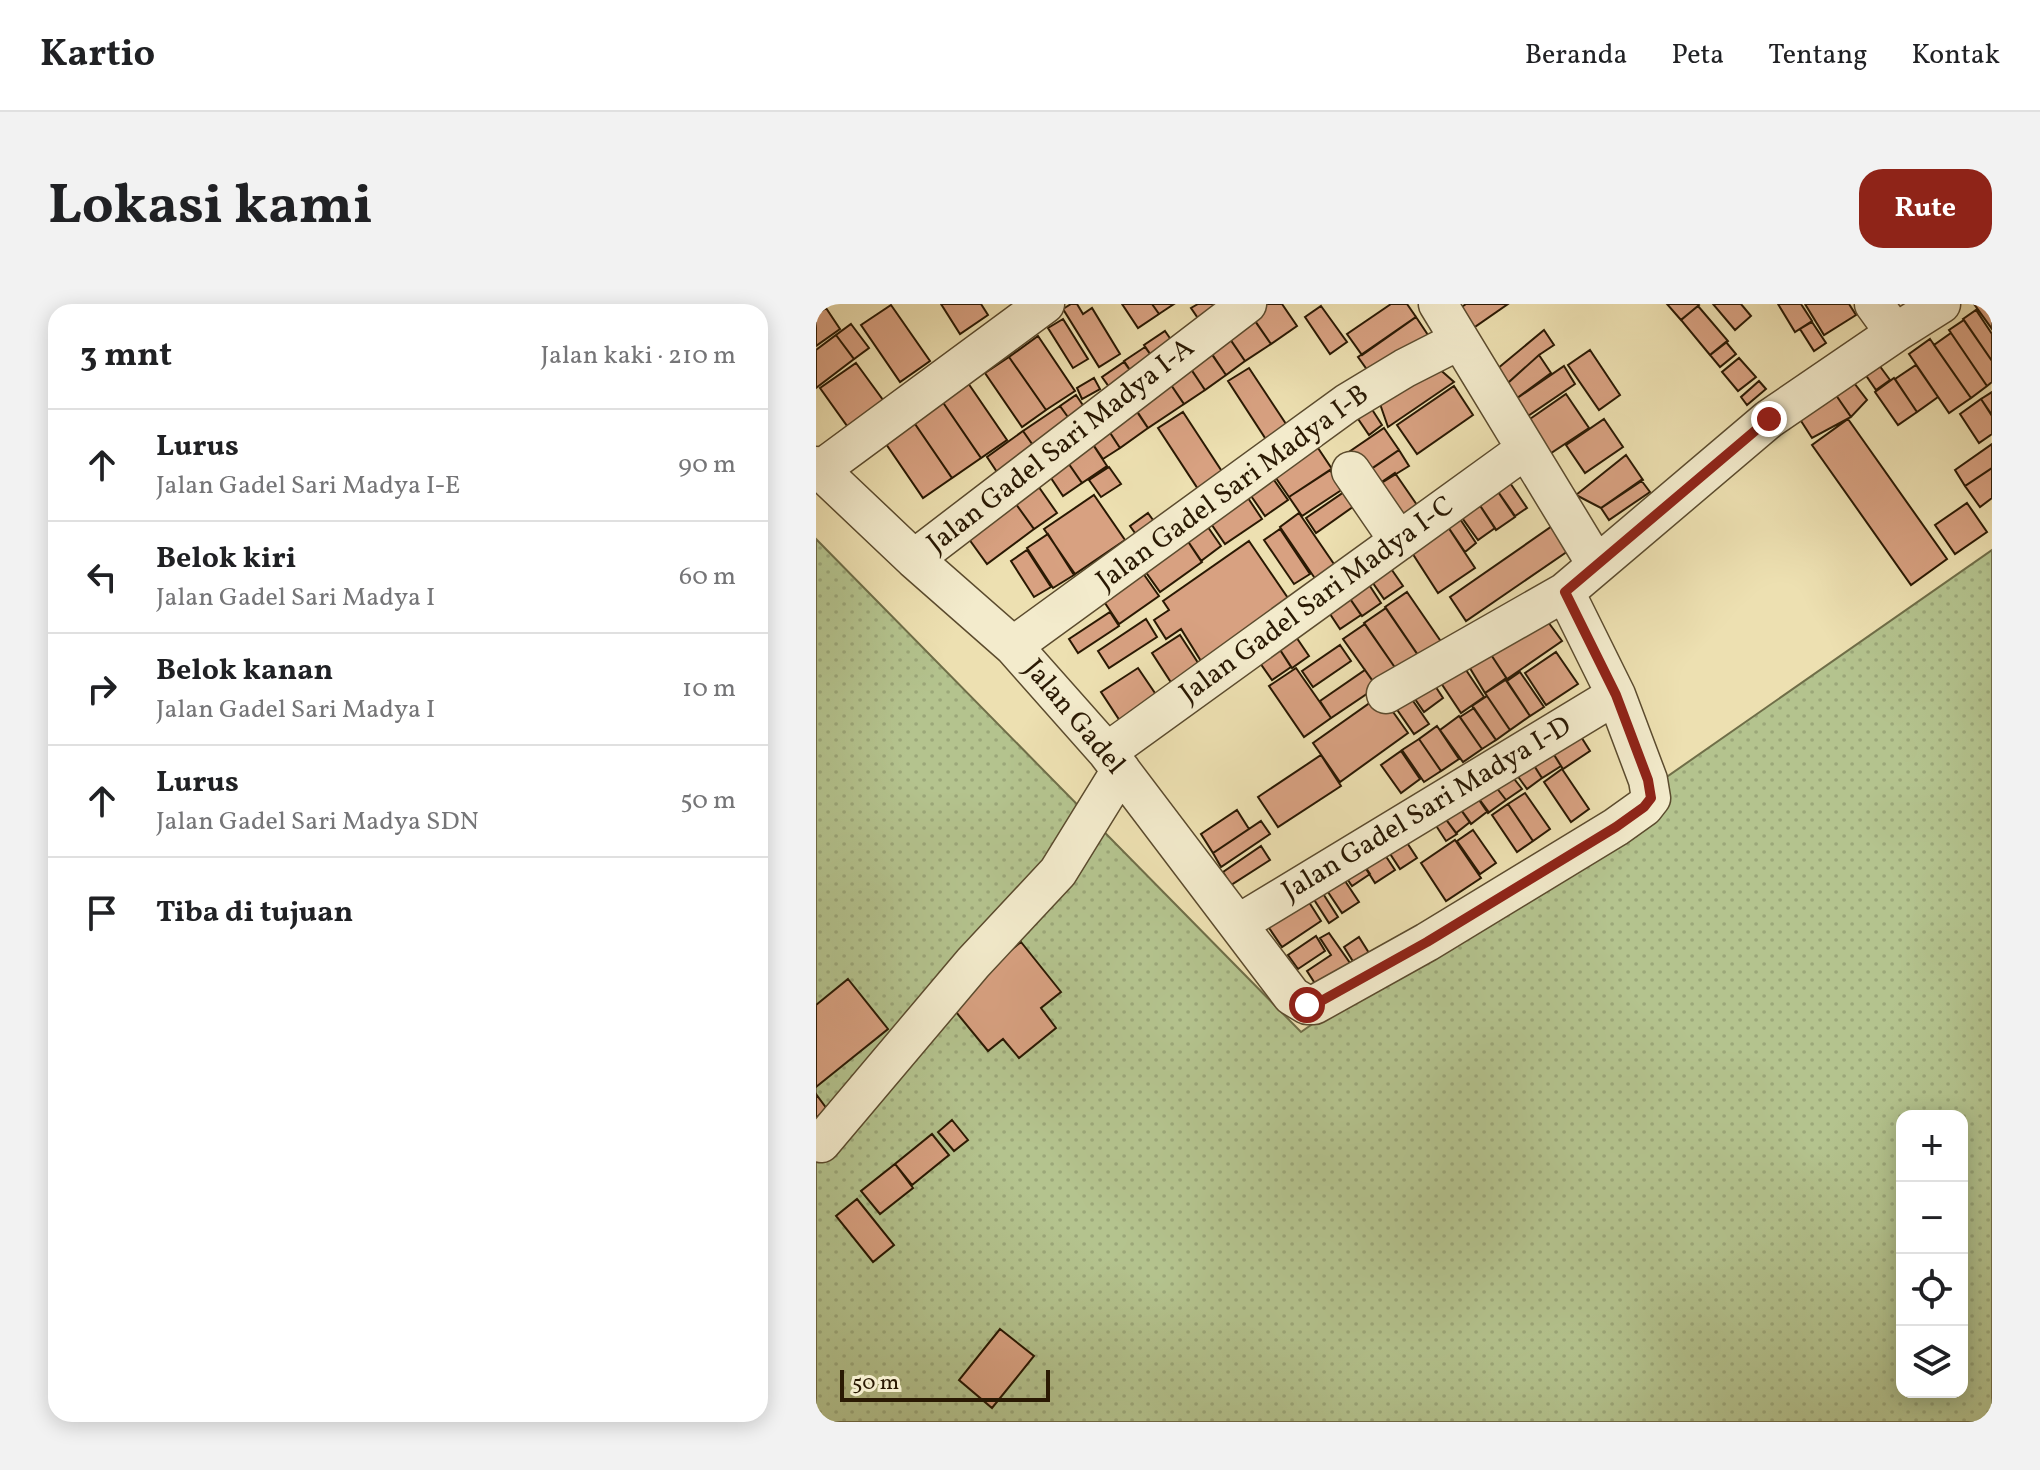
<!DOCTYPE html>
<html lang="id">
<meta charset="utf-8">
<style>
:root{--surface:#fff;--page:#f2f2f2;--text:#202124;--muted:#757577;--line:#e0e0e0;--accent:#8f2418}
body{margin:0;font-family:Vollkorn,serif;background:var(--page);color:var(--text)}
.controls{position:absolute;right:24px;bottom:24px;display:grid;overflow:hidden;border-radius:16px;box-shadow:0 4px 20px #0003}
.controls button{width:72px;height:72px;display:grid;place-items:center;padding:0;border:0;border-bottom:2px solid var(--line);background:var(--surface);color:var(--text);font:40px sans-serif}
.scale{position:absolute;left:24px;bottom:20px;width:210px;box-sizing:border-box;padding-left:8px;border:4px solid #2a1903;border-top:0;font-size:22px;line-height:28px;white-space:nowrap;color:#2a1903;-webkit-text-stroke:6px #f3ebcc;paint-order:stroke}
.stop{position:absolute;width:24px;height:24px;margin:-18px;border:6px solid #8f2418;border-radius:50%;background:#fff}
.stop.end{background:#8f2418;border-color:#fff;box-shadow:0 2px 8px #0008}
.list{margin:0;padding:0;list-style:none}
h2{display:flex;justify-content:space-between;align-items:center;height:104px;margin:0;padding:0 32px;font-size:34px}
h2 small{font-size:26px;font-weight:400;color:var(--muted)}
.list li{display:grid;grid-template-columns:52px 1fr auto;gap:24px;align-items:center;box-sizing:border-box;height:112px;padding:0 32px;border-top:2px solid var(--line)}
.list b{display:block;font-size:30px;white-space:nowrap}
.list p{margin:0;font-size:26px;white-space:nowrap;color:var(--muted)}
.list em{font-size:26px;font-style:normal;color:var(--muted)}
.icon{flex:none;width:44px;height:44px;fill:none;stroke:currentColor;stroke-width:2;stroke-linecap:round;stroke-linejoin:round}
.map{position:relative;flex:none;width:1176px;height:1118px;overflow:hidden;border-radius:24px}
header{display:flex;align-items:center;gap:48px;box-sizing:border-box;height:112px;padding:0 40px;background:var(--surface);border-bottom:2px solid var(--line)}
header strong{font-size:38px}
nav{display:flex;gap:44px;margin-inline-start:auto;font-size:28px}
.intro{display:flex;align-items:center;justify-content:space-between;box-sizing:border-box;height:192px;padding:0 48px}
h1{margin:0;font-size:56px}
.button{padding:20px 36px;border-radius:24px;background:var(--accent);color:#fff;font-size:28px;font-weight:700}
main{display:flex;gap:48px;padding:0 48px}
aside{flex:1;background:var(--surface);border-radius:24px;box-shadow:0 4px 20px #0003}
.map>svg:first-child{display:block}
</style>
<header>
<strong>Kartio</strong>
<nav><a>Beranda</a><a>Peta</a><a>Tentang</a><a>Kontak</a></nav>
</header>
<div class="intro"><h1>Lokasi kami</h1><a class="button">Rute</a></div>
<main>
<aside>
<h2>3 mnt<small>Jalan kaki · 210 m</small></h2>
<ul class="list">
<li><svg class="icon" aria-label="ahead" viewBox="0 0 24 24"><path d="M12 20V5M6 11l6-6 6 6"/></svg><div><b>Lurus</b><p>Jalan Gadel Sari Madya I-E</p></div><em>90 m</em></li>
<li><svg class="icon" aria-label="left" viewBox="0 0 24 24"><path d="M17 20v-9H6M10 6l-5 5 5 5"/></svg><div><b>Belok kiri</b><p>Jalan Gadel Sari Madya I</p></div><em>60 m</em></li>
<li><svg class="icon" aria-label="right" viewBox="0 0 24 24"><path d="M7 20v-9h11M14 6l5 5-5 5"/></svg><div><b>Belok kanan</b><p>Jalan Gadel Sari Madya I</p></div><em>10 m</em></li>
<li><svg class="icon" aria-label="ahead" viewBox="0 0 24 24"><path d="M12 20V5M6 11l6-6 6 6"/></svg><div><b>Lurus</b><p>Jalan Gadel Sari Madya SDN</p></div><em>50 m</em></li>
<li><svg class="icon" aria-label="arrive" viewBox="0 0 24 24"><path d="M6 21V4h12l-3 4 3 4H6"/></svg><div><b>Tiba di tujuan</b></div></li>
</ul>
</aside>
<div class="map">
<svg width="1176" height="1118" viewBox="0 0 1176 1118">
<defs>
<pattern id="grass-dots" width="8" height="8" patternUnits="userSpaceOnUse" patternTransform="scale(2)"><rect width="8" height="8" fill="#b4c38e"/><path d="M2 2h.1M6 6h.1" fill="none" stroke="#9ba779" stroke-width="1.8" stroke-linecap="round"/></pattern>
</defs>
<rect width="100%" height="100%" fill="#ede0b1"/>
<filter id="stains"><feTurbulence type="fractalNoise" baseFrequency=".0025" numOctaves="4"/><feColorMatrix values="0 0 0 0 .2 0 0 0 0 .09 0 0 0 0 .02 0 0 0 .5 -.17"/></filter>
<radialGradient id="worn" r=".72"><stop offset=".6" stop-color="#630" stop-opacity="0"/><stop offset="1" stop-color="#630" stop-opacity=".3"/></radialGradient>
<!-- grass -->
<path fill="url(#grass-dots)" stroke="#6f6e48" stroke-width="2" fill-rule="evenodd" d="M0,235L485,728L1176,246V1118H0ZM1086,812H1146V1088H1086Z"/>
<!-- building -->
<path fill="#d8a181" stroke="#2a1903" stroke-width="2" d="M125,0H165L172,11L144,30Z
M255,0H261L267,10L276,4L304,50L283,63L247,5Z
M306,0H336L343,10L322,24Z
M336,0H358L343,10Z
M382,0H401L388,23L375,4Z
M442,0H466L481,22L455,40L432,7Z
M575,0H591L600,13L546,51L531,30Z
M650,0H692L653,27L640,7Z
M851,0H882L883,1L865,16Z
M897,0H925L935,12L919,26Z
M962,0H985L996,17L979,28Z
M989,0H1033L1040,11L1008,31Z
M1158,0H1176V25Z
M75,1L114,57L84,78L45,21Z
M505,2L531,38L514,50L489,13Z
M882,2L912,37L894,51L865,16Z
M10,4L24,25L0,42V11Z
M1160,6L1176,30V57L1147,15Z
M433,8L455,40L429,57L408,26Z
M600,13L614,34L557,74L542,53Z
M247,15L272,55L257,64L232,24Z
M1148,16L1176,57V78L1171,82L1133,26Z
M996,18L1010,39L998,47L984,25Z
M35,20L53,44L38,55L20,31Z
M728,26L738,41L723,51L683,87L675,70Z
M349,27L360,43L339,57L328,41Z
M409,28L429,57L410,71L390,41Z
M1135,29L1171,82L1155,94L1118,41Z
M20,31L38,55L0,84V46Z
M222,32L259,87L230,106L193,53Z
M1114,35L1155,94L1133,109L1093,50Z
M910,38L920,50L904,63L894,51Z
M390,42L410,71L389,86L369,56Z
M329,43L339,57L318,72L308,57Z
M774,46L804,91L783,106L752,61Z
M723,51L735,69L697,97L683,87Z
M193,53L230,106L206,123L169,69Z
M923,54L940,73L922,87L906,68Z
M308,58L318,72L296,87L286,73Z
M370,58L389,86L368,100L349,72Z
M40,59L70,100L34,126L4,84Z
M1063,61L1074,76L1060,86L1049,70Z
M1100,61L1122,93L1101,108L1079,75Z
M620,62L638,78L572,123L563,97Z
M748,62L759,80L709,114L697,97Z
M433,64L474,126L453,140L412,77Z
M1029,67L1051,96L1035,113L1013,81Z
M349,72L368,100L332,124L313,96Z
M278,74L284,85L266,95L261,84Z
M1078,74L1101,108L1082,121L1059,88Z
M943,77L950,85L931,101L925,93Z
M152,79L191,136L165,154L126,97Z
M1013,81L1035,113L996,134L978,106Z
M638,82L657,111L601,150L581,121Z
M1176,88V111L1165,95Z
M750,90L773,124L723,157L701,124Z
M260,91L277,116L262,127L244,102Z
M548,93L566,121L553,131L534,103Z
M1165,95L1176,112V130L1163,139L1144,110Z
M126,97L165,154L136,174L97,117Z
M315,98L332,124L304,144L287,118Z
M244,102L262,127L226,154L207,127Z
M367,108L407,169L382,185L342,124Z
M788,115L807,143L769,169L750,141Z
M1032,115L1131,255L1095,281L996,141Z
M97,117L136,174L107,194L68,137Z
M289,121L304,144L287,155L272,133Z
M568,124L583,146L542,174L527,152Z
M207,127L226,154L189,180L171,153Z
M272,133L291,162L266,179L246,150Z
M496,135L516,165L473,193L453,164Z
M1176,140V164L1149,182L1139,166Z
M583,146L593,162L554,186L542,174Z
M246,150L266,179L247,192L227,162Z
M810,151L827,176L785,204L760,191Z
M293,163L305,180L285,193L273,176Z
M449,163L472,196L449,212L426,179Z
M1176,164V194L1164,203L1149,182Z
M514,166L527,185L486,212L473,193Z
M579,169L601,201L575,219L554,186Z
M688,170L711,204L699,212L676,179Z
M825,176L834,188L793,216L785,204Z
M220,179L241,209L218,225L197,196Z
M676,179L699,213L680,226L657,191Z
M424,182L446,215L409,240L387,208Z
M531,186L541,200L500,229L490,214Z
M278,191L309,236L259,270L228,225Z
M657,191L679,224L662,236L639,204Z
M197,196L218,225L171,260L150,231Z
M1151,199L1171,228L1139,250L1119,221Z
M638,206L660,239L649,248L626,214Z
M332,209L342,223L324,236L314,222Z
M483,209L520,263L500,276L464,223Z
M626,214L659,264L622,289L591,241Z
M387,216L405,242L385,257L367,230Z
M739,220L755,245L650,317L634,293Z
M464,225L494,270L478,280L448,236Z
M232,230L258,271L237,284L211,244Z
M367,230L386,258L344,288L324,260Z
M433,237L476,300L385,357L365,325L350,335L338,316L353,306L347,297Z
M211,246L235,283L218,293L195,257Z
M569,256L587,282L568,295L550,269Z
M322,262L343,292L303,320L283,290Z
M548,273L565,299L546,312L528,286Z
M528,286L545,311L524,325L508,301Z
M591,288L626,339L604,354L569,303Z
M570,304L604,354L582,368L548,319Z
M724,307L746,337L691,375L666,337Z
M294,308L303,322L262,349L253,335Z
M330,315L341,333L293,364L282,347Z
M549,320L582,368L561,383L527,335Z
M474,324L493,352L476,364L457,335Z
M364,331L386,365L358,383L336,349Z
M457,335L475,363L456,376L437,349Z
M666,337L691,375L669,389L646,351Z
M524,341L535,357L497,383L486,367Z
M740,348L762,380L730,401L709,369Z
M640,351L668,393L645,409L617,367Z
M322,364L345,398L308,423L285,388Z
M480,364L515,414L488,433L453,382Z
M549,366L561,383L515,414L504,397Z
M610,368L627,394L608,408L590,382Z
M704,368L728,403L714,412L691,377Z
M689,375L714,412L694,426L669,389Z
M588,384L613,420L598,430L573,394Z
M565,391L592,429L524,478L497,439Z
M671,392L694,426L680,436L656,402Z
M658,404L680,436L666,445L644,413Z
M643,412L666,445L647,458L624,426Z
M757,420L774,447L747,465L730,438Z
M621,422L643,455L625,467L603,435Z
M603,435L625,467L608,478L586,446Z
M730,438L745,462L726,474L710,449Z
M585,447L604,475L585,489L565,461Z
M710,449L726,474L711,485L693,460Z
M505,451L525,482L462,523L442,493Z
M688,462L706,485L690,496L673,474Z
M746,465L773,505L755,518L728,478Z
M673,474L690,496L672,509L655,484Z
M655,484L672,507L655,520L638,496Z
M709,489L734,525L717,537L692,500Z
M638,496L654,518L640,529L623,506Z
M692,500L717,537L701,548L676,511Z
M421,506L433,525L397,549L385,530Z
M623,506L641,530L630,537L613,511Z
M445,517L454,530L405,563L397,549Z
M657,526L680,559L664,570L641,537Z
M584,528L601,554L584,565L567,539Z
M639,536L665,574L630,597L605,559Z
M561,539L579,566L559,579L542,552Z
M445,542L454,556L415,581L407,568Z
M542,552L554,570L536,582L524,564Z
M523,568L543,598L526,609L506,579Z
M506,588L522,613L513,619L497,594Z
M491,595L505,617L466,643L451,621Z
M513,629L534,659L500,681L491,667L515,651L504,634Z
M500,632L509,647L482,665L472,651Z
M543,633L553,649L538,659L528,643Z
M205,638L245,688L225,704L240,724L203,754L187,735L172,747L131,697Z
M32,675L72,725L0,783V701Z
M0,790L11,805L0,814Z
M136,816L152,836L138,847L122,828Z
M116,830L133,851L96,881L79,860Z
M79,860L97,884L64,910L45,887Z
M41,895L78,941L57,958L20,912Z
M184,1025L218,1052L176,1104L143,1076Z"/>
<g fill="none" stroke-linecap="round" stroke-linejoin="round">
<defs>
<path id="minor" d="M622,0L780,260
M1058,0L1079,29
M0,162L98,255L197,342L291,448L476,692L491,701H498L611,638L800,523L828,503L835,494L832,476L800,391L749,288L953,115L1079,29L1125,0
M4,166L229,0
M535,167L583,237
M98,255L431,0
M197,342L531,99L589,64L644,36
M570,390L749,288
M291,448L710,145
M422,620L800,391
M5,839L157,659L242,568L305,466"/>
</defs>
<!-- minor casing -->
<use href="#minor" stroke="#5b4b2e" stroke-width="41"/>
<!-- minor -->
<use href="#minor" stroke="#f3ebcc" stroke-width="38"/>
</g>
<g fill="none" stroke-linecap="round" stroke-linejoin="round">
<!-- route -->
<path stroke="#8f2418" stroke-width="10" d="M491,701H498L611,638L800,523L828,503L835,494L832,476L800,391L749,288L953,115"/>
</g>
<g text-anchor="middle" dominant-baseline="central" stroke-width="6" stroke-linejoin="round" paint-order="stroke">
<!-- street labels -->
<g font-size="28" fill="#2a1903" stroke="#f3ebcc">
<text transform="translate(245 142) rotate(-38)">Jalan Gadel Sari Madya I-A</text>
<text transform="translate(417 184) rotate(-36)">Jalan Gadel Sari Madya I-B</text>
<text transform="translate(501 296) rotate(-36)">Jalan Gadel Sari Madya I-C</text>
<text transform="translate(258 413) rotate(50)">Jalan Gadel</text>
<text transform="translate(611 505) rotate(-31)">Jalan Gadel Sari Madya I-D</text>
</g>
</g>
<rect width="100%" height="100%" filter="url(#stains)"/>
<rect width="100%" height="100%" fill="url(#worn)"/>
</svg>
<div class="controls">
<button>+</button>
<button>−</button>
<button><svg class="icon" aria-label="locate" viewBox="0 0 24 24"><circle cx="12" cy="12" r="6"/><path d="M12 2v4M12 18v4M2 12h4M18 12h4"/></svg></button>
<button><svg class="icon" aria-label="layers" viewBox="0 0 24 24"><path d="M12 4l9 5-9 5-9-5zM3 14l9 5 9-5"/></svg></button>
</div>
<div class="scale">50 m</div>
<div class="stop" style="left:491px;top:701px"></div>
<div class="stop end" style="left:953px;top:115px"></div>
</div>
</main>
